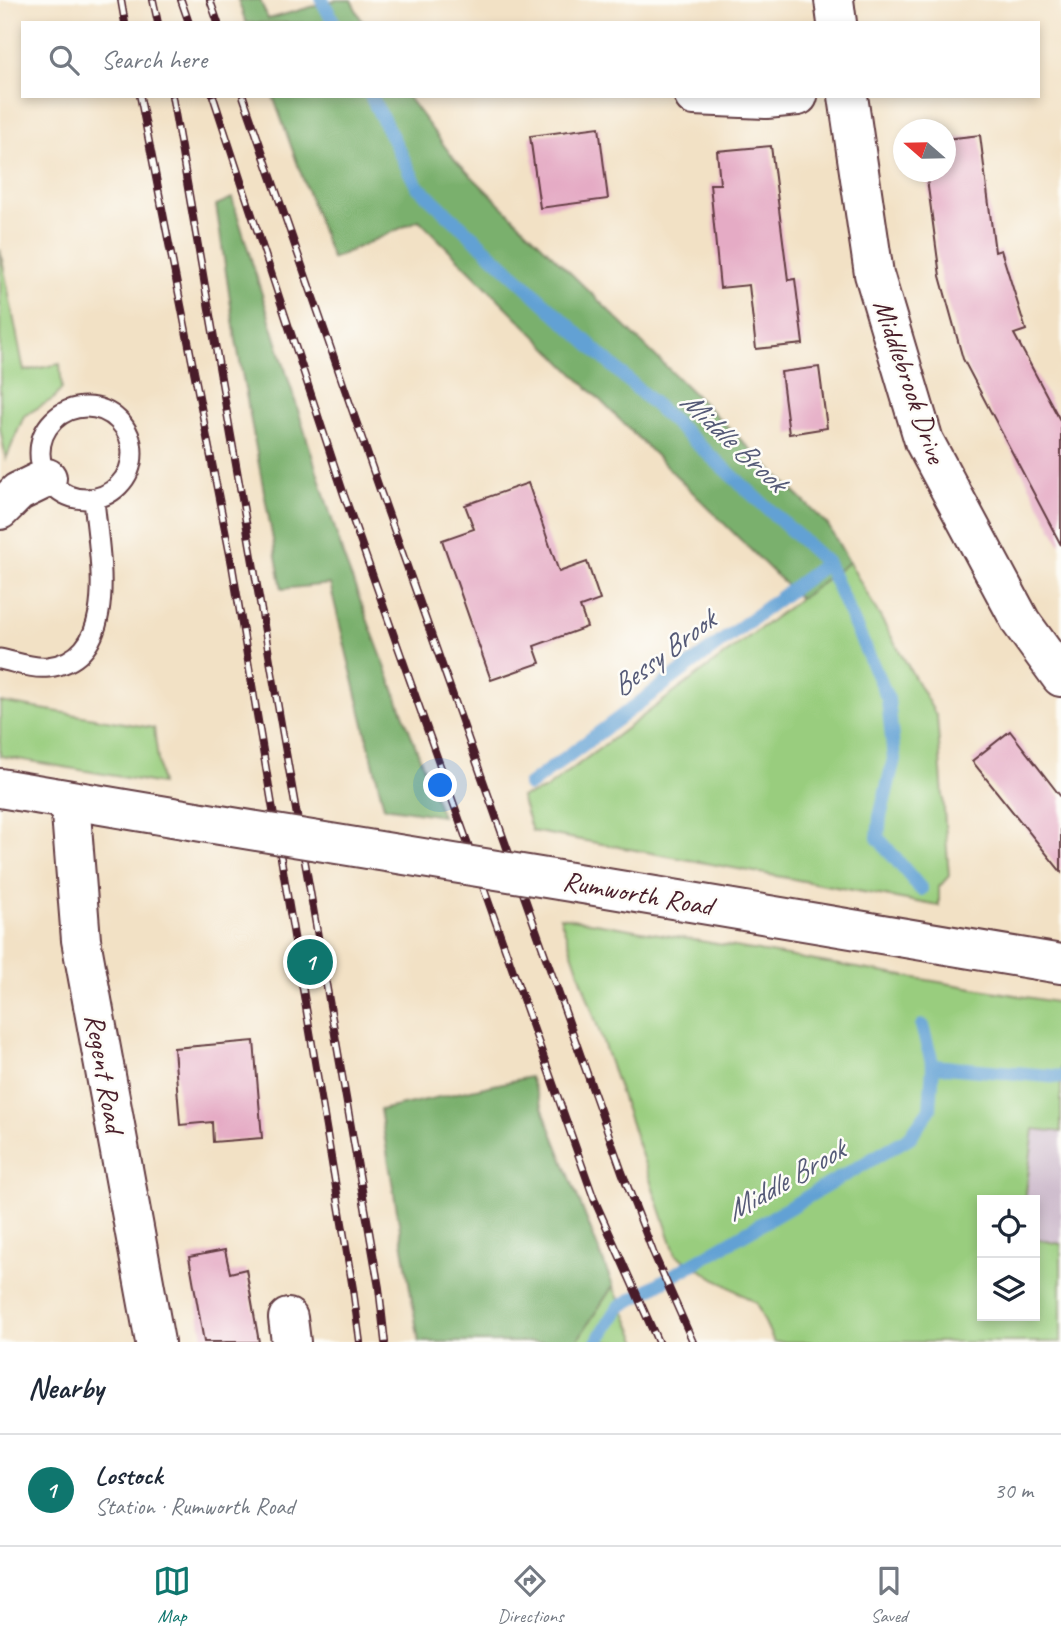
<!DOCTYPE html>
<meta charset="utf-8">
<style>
:root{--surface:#fff;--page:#f6f6f7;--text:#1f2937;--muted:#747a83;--line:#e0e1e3;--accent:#0f766e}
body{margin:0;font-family:Caveat,sans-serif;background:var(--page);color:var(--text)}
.controls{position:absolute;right:21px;bottom:21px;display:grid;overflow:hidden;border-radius:0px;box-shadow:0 4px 10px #0003}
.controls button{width:63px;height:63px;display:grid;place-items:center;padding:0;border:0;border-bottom:2px solid var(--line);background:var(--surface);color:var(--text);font:35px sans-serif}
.compass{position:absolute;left:893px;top:119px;width:63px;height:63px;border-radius:50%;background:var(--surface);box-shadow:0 4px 10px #0003;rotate:290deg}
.you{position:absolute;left:441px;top:786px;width:24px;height:24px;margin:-18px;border:5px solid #fff;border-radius:50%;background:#1a73e8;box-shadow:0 0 0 10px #1a73e833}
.badge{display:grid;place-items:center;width:46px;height:46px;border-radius:50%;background:var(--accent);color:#fff;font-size:23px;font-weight:700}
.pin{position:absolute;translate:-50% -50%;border:4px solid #fff;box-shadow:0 2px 7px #0006}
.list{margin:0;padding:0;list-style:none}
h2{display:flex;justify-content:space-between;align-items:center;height:91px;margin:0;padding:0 28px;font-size:30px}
h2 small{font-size:23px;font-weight:400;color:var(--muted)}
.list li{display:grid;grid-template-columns:46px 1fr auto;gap:21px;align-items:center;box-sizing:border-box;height:112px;padding:0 28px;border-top:2px solid var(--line)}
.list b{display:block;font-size:26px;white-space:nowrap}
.list p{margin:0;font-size:23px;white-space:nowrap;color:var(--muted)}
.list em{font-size:23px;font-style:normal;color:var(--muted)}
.icon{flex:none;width:38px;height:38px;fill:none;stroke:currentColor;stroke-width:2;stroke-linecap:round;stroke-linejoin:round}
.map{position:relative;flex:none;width:1061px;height:1342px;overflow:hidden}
.search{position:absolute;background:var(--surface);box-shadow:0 4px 10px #0003;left:21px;right:21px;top:21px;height:77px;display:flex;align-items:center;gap:18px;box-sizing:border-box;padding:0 24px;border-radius:0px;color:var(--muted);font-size:26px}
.sheet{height:203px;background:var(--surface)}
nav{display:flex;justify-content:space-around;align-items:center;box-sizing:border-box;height:98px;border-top:2px solid var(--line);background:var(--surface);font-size:19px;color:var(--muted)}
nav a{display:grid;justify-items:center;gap:4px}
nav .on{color:var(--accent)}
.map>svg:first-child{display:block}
</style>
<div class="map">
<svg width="1061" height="1342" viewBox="0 0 1061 1342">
<rect width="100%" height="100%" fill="#fdfcf7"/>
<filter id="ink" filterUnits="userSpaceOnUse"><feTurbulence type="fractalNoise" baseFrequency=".0143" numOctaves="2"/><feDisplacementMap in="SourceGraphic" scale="14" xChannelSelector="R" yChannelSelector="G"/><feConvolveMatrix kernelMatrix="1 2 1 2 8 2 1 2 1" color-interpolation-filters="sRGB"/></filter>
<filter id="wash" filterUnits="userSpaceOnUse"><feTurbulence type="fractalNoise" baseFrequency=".00686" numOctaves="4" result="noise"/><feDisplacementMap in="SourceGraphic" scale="28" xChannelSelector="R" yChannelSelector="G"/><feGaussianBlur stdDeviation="1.57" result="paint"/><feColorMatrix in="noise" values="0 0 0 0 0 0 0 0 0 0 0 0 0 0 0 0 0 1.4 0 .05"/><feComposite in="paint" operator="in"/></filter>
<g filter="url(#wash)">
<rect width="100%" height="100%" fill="#f2e1c5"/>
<!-- industrial -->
<path fill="#cfbdce" d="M1034,1128L1061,1132V1244L1035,1239V1200H1025Z"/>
<!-- green -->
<path fill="#99cd7e" stroke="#727654" stroke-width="2" d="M0,249L24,371L60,364L62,389L53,399L24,416L6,459L0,428Z
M849,562L937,717L949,876L939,887V906L532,831L521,797L544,790Z
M0,702L154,728L161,784L0,756Z
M560,917L1061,1003V1132L1034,1129L1025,1200H982V1316H1035V1239L1061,1244V1342H774L756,1303L676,1255Z
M613,1286L638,1342H576Z"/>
<!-- forest -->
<path fill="#7ab06d" stroke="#62684c" stroke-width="2" d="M238,0H260L268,19L336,0H351L363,23H246Z
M273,96H407L455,160L828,525L849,562L800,599L419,220L332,259Z
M232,198L344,558L442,816L384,807L330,584L282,589L236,340L216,205Z
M530,1077L613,1286L576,1342H419L380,1110Z"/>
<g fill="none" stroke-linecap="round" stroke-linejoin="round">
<!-- stream -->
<path stroke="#62a1d4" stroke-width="14" d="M322,0L334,23
M371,96L417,186L827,563L888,699L894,759L880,817L878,838L921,889
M529,785L827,563
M933,1066L1061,1077
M597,1342L619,1307L910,1137L930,1109L933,1066L922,1026"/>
</g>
<g id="blocks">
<!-- building -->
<path fill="#e5abc5" d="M599,127L608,199L540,208L530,136Z
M980,135L995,252L1001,250L1026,330L1014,334L1061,422V545L963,359L940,276L926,172H946V139Z
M771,146L788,280L795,279L803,344L756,349L749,285L720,288L710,184H720L717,151Z
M819,367L827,428L789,434L781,372Z
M528,483L559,572L587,562L600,600L580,607L587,627L534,646L540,663L491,680L442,540L474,529L465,505Z
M1010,731L1061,797V872L972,761Z
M254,1041L262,1138L213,1142L212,1122L180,1125L174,1048Z
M225,1250L230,1273L246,1269L259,1342H204L189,1257Z"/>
</g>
</g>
<g filter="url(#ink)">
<use href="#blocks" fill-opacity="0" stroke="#633c42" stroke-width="2"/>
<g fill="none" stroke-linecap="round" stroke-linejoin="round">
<defs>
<path id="lane" d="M40 453a46 46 0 1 1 92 0a46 46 0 1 1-92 0Z
M0,659C15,662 33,669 48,667C123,658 98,550 94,499"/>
<path id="street" d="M834,0L837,23
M694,96L766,99L798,96
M848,96L874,274L924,441L1021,622L1061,677
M0,510L18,492L47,478
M70,801L81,940L155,1342
M288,1318L291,1342"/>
<path id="secondary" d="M0,788L214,824
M589,885L1061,964"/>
</defs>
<!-- lane casing -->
<use href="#lane" stroke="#633c42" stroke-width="23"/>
<!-- street casing -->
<use href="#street" stroke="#633c42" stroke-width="42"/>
<!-- secondary casing -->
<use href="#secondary" stroke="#633c42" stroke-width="42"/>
<!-- lane -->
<use href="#lane" stroke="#fff" stroke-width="19"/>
<!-- street -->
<use href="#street" stroke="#fff" stroke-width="38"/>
<!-- secondary -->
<use href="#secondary" stroke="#fff" stroke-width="38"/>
<defs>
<path id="rail" d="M121,0L125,23
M153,0L158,23
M181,0L189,23
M210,0L218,23
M140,96L232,565L353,1289L360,1342
M172,96L379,1288L385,1342
M213,96L344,495L594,1199L658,1342
M243,96L381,493L622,1172L653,1252L693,1342"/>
</defs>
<!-- rail casing -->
<use href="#rail" stroke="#4a1f2b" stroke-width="8"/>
<!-- rail -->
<use href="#rail" stroke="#fdfcf7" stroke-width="5" stroke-dasharray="16" stroke-linecap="butt"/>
<defs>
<path id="secondary-bridge" d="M214,824L589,885"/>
</defs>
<!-- secondary-bridge casing -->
<use href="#secondary-bridge" stroke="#633c42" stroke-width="42" stroke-linecap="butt"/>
<!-- secondary-bridge -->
<use href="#secondary-bridge" stroke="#fff" stroke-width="38"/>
</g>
</g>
<g text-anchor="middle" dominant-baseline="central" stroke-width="5" stroke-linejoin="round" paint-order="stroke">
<!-- street labels -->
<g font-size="28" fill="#4a1f2b" stroke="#fdfcf7">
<text transform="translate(910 381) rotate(71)">Middlebrook Drive</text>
<text transform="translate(638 893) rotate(10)">Rumworth Road</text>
<text transform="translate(105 1073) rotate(80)">Regent Road</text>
</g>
<!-- water labels -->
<g font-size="30" font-style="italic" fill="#555a77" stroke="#fdfcf7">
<text transform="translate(734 441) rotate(43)">Middle Brook</text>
<text transform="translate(663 653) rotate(-37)">Bessy Brook</text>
<text transform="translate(785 1180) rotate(-30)">Middle Brook</text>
</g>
</g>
</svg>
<div class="controls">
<button><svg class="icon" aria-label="locate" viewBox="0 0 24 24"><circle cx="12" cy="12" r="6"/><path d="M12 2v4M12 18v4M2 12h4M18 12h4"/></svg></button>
<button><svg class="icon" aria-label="layers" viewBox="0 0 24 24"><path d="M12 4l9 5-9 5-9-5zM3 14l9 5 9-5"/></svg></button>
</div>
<svg class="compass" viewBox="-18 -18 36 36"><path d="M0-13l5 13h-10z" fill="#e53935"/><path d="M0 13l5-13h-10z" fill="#747a83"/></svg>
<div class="you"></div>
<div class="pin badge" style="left:310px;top:962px">1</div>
<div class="search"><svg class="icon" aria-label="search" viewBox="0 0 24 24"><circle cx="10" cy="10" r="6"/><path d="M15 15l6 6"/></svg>Search here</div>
</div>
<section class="sheet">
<h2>Nearby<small></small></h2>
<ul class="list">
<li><span class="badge">1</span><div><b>Lostock</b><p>Station · Rumworth Road</p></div><em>30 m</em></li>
</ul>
</section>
<nav>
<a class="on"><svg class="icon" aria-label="map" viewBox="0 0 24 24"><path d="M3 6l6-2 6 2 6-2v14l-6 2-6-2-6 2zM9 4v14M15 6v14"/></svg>Map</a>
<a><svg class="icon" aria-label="directions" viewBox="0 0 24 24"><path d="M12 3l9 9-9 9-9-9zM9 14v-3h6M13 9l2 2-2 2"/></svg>Directions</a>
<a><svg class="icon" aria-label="saved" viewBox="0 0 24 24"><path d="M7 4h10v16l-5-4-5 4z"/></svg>Saved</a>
</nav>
